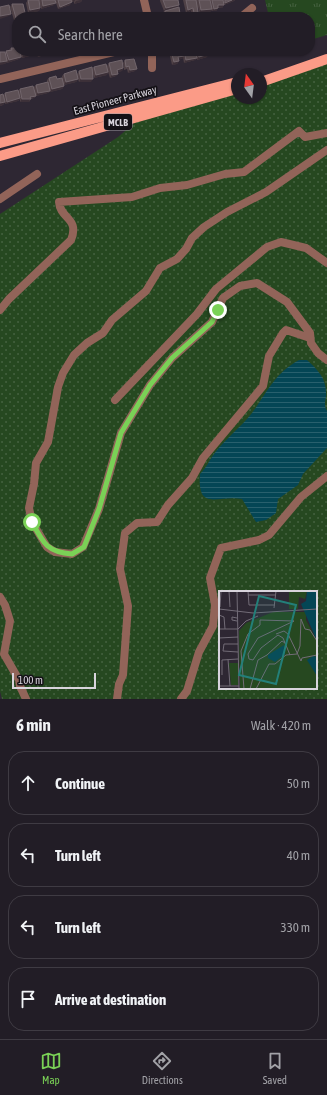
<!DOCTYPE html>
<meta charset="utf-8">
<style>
:root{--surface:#221d26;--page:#2e2a32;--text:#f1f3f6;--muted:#a2a2a7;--line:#3f3b43;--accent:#7ad156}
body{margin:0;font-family:"Asap Condensed",sans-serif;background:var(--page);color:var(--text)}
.compass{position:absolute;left:231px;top:68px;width:36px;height:36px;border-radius:50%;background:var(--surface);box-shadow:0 1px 3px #0004;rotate:346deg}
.scale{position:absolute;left:12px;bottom:10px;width:84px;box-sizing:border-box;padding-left:4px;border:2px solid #d8d4dc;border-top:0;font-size:11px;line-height:14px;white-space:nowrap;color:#d8d4dc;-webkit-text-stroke:3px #141116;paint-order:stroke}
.stop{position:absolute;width:12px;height:12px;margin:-9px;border:3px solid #7ad156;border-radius:50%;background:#fff}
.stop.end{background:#7ad156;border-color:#fff;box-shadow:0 1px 4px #0008}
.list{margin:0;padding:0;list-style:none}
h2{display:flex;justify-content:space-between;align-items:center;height:52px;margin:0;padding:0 16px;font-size:17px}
h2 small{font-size:13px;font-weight:400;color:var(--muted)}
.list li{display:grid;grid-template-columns:26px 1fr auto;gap:12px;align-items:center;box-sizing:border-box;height:64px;margin:0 8px 8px;padding:0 8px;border:1px solid var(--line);border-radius:16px}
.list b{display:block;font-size:15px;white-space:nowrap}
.list em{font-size:13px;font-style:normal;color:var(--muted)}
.icon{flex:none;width:22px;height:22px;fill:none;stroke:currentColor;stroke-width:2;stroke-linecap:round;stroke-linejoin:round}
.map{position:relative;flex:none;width:327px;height:699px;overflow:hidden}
.search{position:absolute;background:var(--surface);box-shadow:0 1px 3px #0004;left:12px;right:12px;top:12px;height:44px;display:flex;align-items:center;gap:10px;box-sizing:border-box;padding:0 14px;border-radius:16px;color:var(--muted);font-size:15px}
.sheet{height:340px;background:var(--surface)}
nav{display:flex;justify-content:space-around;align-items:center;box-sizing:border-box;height:56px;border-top:1px solid var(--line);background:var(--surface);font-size:11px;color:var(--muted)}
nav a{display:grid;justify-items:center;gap:2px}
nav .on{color:var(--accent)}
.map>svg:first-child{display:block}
</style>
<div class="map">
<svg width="327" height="699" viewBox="0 0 327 699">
<defs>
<pattern id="grass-dots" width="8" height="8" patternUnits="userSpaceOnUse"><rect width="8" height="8" fill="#264820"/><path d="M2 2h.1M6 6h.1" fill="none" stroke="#456240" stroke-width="1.8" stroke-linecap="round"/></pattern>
<pattern id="park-tufts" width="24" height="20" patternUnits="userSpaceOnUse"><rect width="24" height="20" fill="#264820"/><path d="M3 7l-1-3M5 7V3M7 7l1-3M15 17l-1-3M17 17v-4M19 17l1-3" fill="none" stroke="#456240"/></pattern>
<pattern id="water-rules" width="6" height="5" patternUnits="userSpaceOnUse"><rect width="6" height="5" fill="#044655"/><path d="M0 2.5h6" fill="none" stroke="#28606d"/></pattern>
</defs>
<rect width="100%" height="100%" fill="#2e2733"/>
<!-- grass -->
<path fill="url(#grass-dots)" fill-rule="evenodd" d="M327,59V699H2L0,691V214L118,137L137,121L237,86V98H261V80ZM220,592H316V688H220Z"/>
<!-- park -->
<path fill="url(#park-tufts)" d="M265,0H327V35L310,40V17H269Z"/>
<!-- water -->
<path fill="url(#water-rules)" d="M299,360H307C318,370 327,379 326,396C325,402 324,406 327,411V448L303,474L298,485L278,499L276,513L266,520L256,522L242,499C218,495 197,512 200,474C206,468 209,461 214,454C225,439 240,428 252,413C268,391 274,374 299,360Z"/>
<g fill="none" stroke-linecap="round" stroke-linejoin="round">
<!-- minor -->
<path stroke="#926459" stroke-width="8" d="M144,0L148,17
M241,17L252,8
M152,68V51
M0,79L118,51
M327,150L266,192L227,212L204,227L192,238L186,249L177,259L160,268L146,291L112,320L103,333L87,343L74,355L63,373L58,387L48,442L36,463L34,484L29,508L32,522L47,547L55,552L72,554L83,547L99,509L121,433L150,385L172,358L212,322L223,298L240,286L257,283L287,302L310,333L311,343L318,353L327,360
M0,199L37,174
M0,310L9,299L71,240C80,218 60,219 59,202L132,197L160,188L187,185L225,174L244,172L299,131L305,137L327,133
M115,400L197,314L216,289L267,247L281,242L306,248L327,263
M0,597L5,605L10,621L4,654L19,680L20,686L26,699
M117,699L119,684L123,675L128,606L120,569L125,533L137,523L157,522L168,505L192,478L203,458L263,386L269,356L283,333L286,330L310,338
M181,699L187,691L199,652L213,626L215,605L210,578L221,548L259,540L269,535L301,497L327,476"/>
<!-- major -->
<path stroke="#fb9b87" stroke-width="10" d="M261,82L327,59
M0,143L237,82
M0,156L237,89"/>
</g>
<!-- wall -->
<path fill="#4f4146" d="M28,0L40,8L39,11L28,13L26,3Z
M39,0H55L54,5L41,9Z
M55,0H82L81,2L74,4V2H71L70,5L58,9Z
M160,0H174L179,5L177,8L180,14L183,17H163V13L164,11L160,1Z
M183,0H235L234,1L224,5L222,8H218L216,11H212L211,10L210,12H199L198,7L196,15L192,16L191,11L186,13Z
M12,4L17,17V20H14L10,7Z
M11,48L17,51H34L33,55L22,58L21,57L19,59L7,63L6,62L5,64V53L6,51L9,50Z
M36,51H48H46L44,55L38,57Z
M169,51H208L207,57L197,60V58L195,60L184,63L183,57L182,59H178L179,61L177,64L172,65L169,52Z
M125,60L135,71L128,73L127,69L124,70L123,63Z
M109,63L123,68L122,71L117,72L116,76L110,78L108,72L107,75L94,78L92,71L91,82H79L78,79L76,82L64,85V86L62,89L50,92V91L48,93L36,96L34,98L31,99L29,102H20V99L18,101L5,104V102L3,105L0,106V95H4L5,93L18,92L20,89L34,87L36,85L47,82V80L49,78L57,79L62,78V76L64,74H77L79,71L92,69L94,67L107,66Z"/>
<!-- shaded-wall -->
<path fill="#3c3038" d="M73,0H75L74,2H71L70,5L58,9L60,7L72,2Z
M80,0H82L81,2L74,4L76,1Z
M232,0H235L234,1L224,5L222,8L216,7L218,5H224L225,3Z
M56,3L54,5L41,9L43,6Z
M179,5L177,8L164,11L166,8Z
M40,8L39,11L28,13L30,10Z
M193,8L191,11L186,13L188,10Z
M218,8L216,11H212L214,9Z
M212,9L210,12H199L201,10Z
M198,12L196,15L192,16L194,13Z
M11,14L9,16L0,19V16Z
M46,52L44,55L38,57L40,54Z
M35,53L33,55L22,58L24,55Z
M209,54L207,57L197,60L199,57Z
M184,56L182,59L176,60L178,57Z
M21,57L19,59L7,63L9,60Z
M197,58L195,60L184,63L186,60Z
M7,61L5,64L0,65V62Z
M179,61L177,64L172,65L174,62Z
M123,68L122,71L115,73L117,70Z
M137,69L135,71L128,73L130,70Z
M108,72L107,75L94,78L96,75Z
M118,74L116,76L110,78L112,75Z
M78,79L76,82L64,85L66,82Z
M81,79H93L91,82H79Z
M64,86L62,89L50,92L52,89Z
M50,91L48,93L36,96L38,93Z
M36,96L34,98L30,99L29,102H20L22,99Z
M20,98L18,101L5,104L7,102Z
M5,102L3,105L0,106V103Z"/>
<!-- building -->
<path fill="#5e5156" stroke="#71656b" d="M28,0H39L40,8L30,10Z
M42,0H55L56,3L43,6Z
M58,0H71L72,2L60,7Z
M163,0H178L179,5L166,8Z
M186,0H196L198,12L194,13L193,8L188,10Z
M199,0H210L212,9L201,10Z
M212,0H223L224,5H218V8L214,9Z
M225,0H232L225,3Z
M12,4H23L26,17H17L16,18Z
M9,5L11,14L0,16V7Z
M179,7L180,14H183V17H169V16L166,17L165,11Z
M11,48H17V51H20L21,57L9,60L6,51L12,50Z
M23,51H34L35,53L24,55Z
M39,51H46V52L40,54Z
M171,51H182L184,56L178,57L179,61L174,62Z
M184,51H195L197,58L186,60Z
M198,51H208L209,54L199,57Z
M0,52H5L7,61L0,62Z
M134,59L137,69L130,70L129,66L126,67L125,60Z
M122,60L123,68L117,70L118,74L112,75L109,63Z
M106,64L108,72L96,75L94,67Z
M92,67L93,79H81L79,71Z
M76,70L78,79L66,82L64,74Z
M56,76L57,79L62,78L64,86L52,89L49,78Z
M48,82L50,91L38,93L36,85Z
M33,86L36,96L30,97L31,99H22L20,89Z
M18,90L20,98L7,102L5,93Z
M3,94L5,102L0,103V95Z"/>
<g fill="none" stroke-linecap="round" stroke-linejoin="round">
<!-- route -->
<path stroke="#7ad156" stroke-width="5" d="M32,522C43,543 47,552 72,554L84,547L99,509L121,433L150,385L172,358L212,322L218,310"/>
</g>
<g text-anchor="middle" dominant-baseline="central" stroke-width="3.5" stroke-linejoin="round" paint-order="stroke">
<!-- shield labels -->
<rect fill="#141116" stroke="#9d9aa1" stroke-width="1" x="104" y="114" width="28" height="16" rx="3"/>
<g font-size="10" font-weight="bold" fill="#d8d4dc">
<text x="118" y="122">MCLB</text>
</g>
<!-- street labels -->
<g font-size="11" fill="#d8d4dc" stroke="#141116">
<text transform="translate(115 100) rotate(-15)">East Pioneer Parkway</text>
</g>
</g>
<!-- overview -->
<g transform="translate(219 591)">
<rect width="98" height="98" fill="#2e2733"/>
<path d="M54,21H87V29L98,50V66L92,74L98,85V98H21L20,40L27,32Z" fill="#264820"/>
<path d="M70,0H88L86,8L80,6L79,18H70ZM10,72H19V94H12Z" fill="#264820"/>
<path d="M88,0H98V50L82,13L87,10ZM65,54L66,63L56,71L49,67V64ZM94,65L98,66V85L88,69Z" fill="#044655"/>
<path fill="none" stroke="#726c77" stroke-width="1" d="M10,0L11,16M18,0L20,98M29,0L30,14H56M29,4H57M1,16L2,0M55,17L57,0M0,18L34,22L98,18M0,24L5,26L6,38M18,27L13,26V29L18,30M0,38H19L27,30L39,25M57,43L65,40L69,43L82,70L83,67L98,64M0,47L19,46M19,53H5L4,60L19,61M9,68L11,95M3,84V69L19,68M0,95H20M25,98L22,60L29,43L41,34V29L75,30L39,47L29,63L30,68L34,69L42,57L59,44L64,47L71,64M31,98L39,69L48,64L63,50L66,52M37,98L50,73H56L67,64L78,63L81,55L82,28L86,38L91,39L98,50"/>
<path fill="#237f79" fill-opacity="0.15" stroke="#237f79" stroke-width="2" d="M40,5L77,14L57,93L20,84Z"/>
<rect width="98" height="98" fill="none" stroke="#d8d4dc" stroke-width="2"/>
</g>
</svg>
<svg class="compass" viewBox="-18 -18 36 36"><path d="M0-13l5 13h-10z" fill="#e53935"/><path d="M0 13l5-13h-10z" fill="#a2a2a7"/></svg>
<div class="scale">100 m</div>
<div class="stop" style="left:32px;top:522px"></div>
<div class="stop end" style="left:218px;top:310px"></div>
<div class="search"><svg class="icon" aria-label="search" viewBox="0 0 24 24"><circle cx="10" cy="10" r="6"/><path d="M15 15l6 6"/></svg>Search here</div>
</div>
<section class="sheet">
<h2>6 min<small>Walk · 420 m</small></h2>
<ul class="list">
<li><svg class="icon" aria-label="ahead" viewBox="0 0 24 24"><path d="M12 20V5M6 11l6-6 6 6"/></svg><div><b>Continue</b></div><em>50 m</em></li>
<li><svg class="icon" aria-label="left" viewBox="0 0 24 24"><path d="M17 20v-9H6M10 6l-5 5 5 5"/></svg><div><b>Turn left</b></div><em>40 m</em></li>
<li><svg class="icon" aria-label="left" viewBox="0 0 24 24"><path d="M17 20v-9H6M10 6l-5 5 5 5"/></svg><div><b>Turn left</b></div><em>330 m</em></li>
<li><svg class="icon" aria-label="arrive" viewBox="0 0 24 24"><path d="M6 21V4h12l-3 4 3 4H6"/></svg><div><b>Arrive at destination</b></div></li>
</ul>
</section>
<nav>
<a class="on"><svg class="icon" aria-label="map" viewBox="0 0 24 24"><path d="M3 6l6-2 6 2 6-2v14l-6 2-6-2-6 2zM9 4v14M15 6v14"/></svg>Map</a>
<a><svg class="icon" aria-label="directions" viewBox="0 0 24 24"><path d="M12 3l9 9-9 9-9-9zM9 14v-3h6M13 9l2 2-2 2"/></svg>Directions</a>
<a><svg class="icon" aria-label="saved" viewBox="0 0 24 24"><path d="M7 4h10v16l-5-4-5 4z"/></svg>Saved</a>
</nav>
